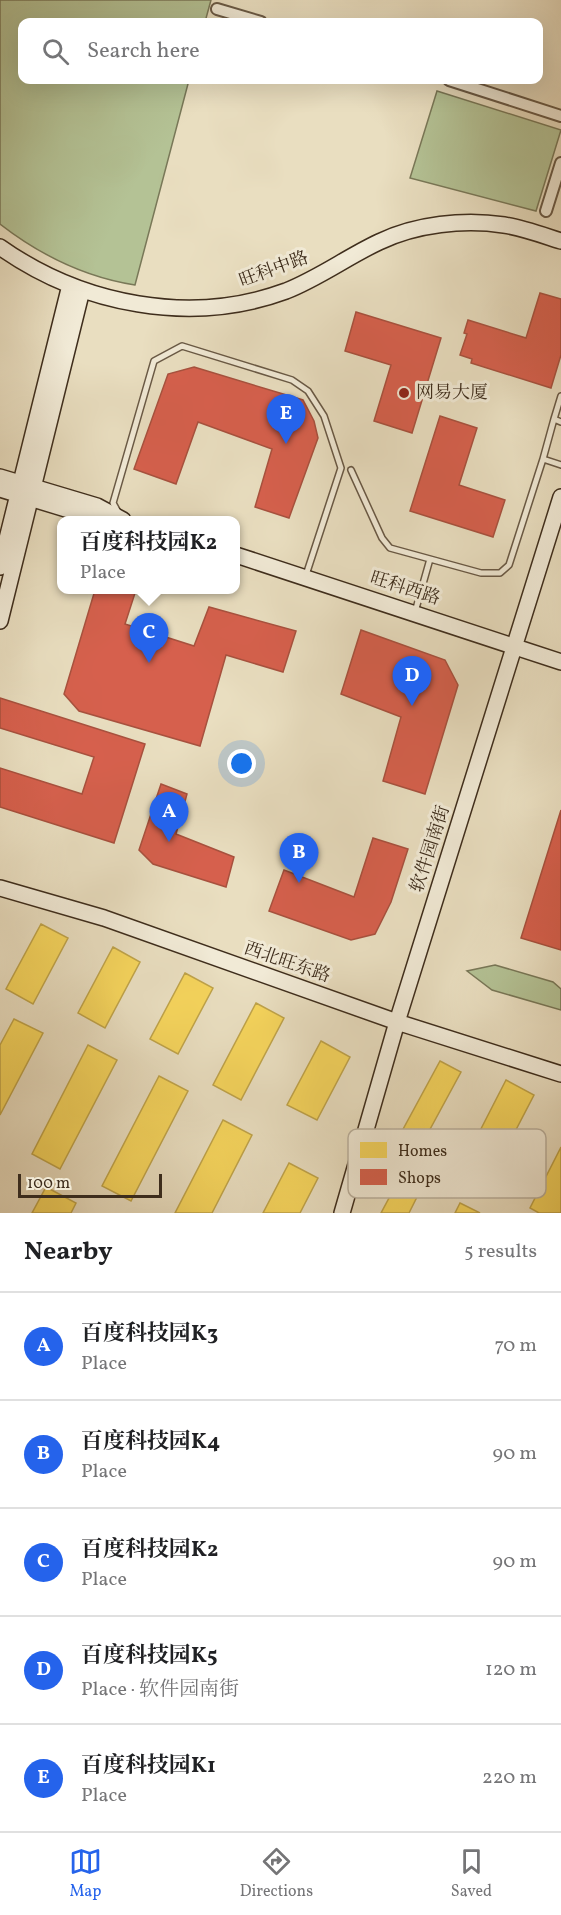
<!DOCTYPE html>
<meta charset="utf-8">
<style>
:root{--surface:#fff;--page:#f2f2f2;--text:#202124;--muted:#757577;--line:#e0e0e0;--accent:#2563eb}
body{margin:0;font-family:Vollkorn,"Noto Serif SC",serif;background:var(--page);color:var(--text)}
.scale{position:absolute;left:18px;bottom:15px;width:144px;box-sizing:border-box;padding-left:6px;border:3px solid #3e2d1c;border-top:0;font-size:16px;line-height:21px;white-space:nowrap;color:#3e2d1c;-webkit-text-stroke:4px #f1ead6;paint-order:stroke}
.you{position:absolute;left:242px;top:764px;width:21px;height:21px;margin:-15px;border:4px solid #fff;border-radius:50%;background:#1a73e8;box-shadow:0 0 0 9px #1a73e833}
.badge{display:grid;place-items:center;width:39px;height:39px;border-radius:50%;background:var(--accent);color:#fff;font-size:20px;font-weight:700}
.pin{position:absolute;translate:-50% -50px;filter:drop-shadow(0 2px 3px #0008)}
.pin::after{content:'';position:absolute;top:32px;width:21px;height:18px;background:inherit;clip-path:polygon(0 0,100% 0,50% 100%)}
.popup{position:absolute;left:57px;top:516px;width:183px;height:78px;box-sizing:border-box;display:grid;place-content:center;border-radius:12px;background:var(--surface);filter:drop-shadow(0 2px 4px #0005);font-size:20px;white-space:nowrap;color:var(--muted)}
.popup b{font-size:22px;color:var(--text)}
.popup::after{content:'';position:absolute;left:50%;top:100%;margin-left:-12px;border:12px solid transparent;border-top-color:var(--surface)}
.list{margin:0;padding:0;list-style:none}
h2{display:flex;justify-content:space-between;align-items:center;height:78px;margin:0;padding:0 24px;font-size:26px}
h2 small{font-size:20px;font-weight:400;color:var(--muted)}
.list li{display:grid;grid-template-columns:39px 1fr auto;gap:18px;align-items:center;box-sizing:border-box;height:108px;padding:0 24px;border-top:2px solid var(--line)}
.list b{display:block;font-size:22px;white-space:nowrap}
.list p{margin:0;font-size:20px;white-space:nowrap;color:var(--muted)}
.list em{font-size:20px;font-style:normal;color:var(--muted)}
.icon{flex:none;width:33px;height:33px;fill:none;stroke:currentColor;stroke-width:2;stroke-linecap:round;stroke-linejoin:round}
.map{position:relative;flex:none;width:561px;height:1213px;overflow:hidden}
.search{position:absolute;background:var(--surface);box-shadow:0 6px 24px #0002;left:18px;right:18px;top:18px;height:66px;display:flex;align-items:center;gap:15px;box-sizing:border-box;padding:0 21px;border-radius:12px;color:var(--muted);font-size:22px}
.sheet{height:618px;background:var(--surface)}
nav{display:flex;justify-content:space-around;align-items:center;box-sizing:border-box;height:84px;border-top:2px solid var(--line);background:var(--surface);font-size:16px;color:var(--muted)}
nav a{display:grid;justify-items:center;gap:3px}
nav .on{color:var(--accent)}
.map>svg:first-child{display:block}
</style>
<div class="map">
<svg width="561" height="1213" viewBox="0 0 561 1213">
<rect width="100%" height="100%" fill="#e9dec0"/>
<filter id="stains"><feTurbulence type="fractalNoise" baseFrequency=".00333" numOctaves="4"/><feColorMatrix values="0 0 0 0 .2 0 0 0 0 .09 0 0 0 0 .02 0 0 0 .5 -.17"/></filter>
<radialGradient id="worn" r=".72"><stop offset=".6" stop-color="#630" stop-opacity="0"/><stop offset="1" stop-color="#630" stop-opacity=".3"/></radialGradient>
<!-- green -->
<path fill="#b4c295" stroke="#797858" stroke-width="1.5" d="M0,0H211L205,22H22V80H189L135,285C84,277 40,255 0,224Z
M437,91L561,130L536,211L410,178Z
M495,965L553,982L561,989V1010L492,990L467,971Z"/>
<!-- homes -->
<path fill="#f6d55c" stroke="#bfa349" stroke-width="1.5" d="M41,924L68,938L33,1004L6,989Z
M113,947L140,962L105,1028L78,1013Z
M185,973L213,988L178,1054L150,1039Z
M256,1003L284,1018L241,1100L213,1085Z
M14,1019L43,1033L0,1115V1045Z
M321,1041L350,1057L317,1120L287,1105Z
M88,1045L117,1060L60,1169L32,1154Z
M440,1061L461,1072L422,1144L401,1133Z
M159,1076L188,1091L131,1201L102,1186Z
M506,1080L534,1095L492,1176L464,1162Z
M223,1120L252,1135L212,1213H175Z
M561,1147V1213H539L530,1208Z
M289,1163L318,1178L300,1213H263Z
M404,1170L425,1181L409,1213H381Z
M46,1187L76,1203L71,1213H32Z
M460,1203L480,1213H455Z"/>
<!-- shops -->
<path fill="#d6604d" stroke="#a8513e" stroke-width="1.5" d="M540,293L561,299V355L551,388L471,363L472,359L460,355L467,334L464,333L468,320L526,338Z
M356,312L441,338L412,433L374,421L391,365L345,351Z
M194,367L303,400L314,421L318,438L289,518L255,507L272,449L198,422L176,484L134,469L168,374Z
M440,416L477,428L459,485L505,500L493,537L410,511Z
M95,590H136L125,624L194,646L209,607L296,631L283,672L226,655L200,746L79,711L64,694Z
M361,630L445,660L458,685L425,794L383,781L401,717L341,694Z
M0,698L145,744L114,843L0,807V768L82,794L94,757L0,728Z
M161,784L187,794L176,834L234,857L226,887L153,864L139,850Z
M561,810V950L521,938Z
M373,838L408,849L391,902L375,934L351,940L269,911L284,870L354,897Z"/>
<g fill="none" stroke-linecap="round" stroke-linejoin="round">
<defs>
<path id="lane" d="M554,419L561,396
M561,422L554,419L543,459L561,465
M351,470L382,538L390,548L481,573H500L509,565L543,459
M118,512L113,503L154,361L182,346L292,380L308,391L324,416L341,468L306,575
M415,612L430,559"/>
<path id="street" d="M217,9L261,22
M449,80L561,116
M546,211L561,163"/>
<path id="secondary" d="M0,247C82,305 191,326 286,291C319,278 347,257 379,242C416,224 464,219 504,225C523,228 542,235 561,241
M0,477L97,506L123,520
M0,489L92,517L117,520
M236,555L561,662
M0,567L70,285
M0,621L82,290
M0,888L104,918L397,1022L561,1074
M342,1213L397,1022L561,497"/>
</defs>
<!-- lane casing -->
<use href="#lane" stroke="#695945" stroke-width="8"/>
<!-- street casing -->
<use href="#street" stroke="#695945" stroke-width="14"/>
<!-- secondary casing -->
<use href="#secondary" stroke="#3e2d1c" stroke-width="18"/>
<!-- lane -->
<use href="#lane" stroke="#f1ead6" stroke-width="5"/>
<!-- street -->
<use href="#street" stroke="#f1ead6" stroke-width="10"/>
<!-- secondary -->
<use href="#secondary" stroke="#f1ead6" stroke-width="15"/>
</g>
<!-- markers -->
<circle fill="#8f2418" stroke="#f1ead6" stroke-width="2" cx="404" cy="393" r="6"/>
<g text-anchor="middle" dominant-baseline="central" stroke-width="6" stroke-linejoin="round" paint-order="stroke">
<!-- street labels -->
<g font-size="18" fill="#3e2d1c" stroke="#f1ead6">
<text transform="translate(274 270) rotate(-20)">旺科中路</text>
<text transform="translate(405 589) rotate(18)">旺科西路</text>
<text transform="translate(431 849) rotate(-72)">软件园南街</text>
<text transform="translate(287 963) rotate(19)">西北旺东路</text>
</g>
<!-- poi labels -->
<g font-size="18" fill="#3e2d1c" stroke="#f1ead6" text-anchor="start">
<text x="416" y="393">网易大厦</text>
</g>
</g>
<!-- legend -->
<rect x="348" y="1129" width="198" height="69" rx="9" fill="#f1ead6" stroke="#bbb19e" stroke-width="1.5"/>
<rect x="360" y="1142" width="27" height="16" fill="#f6d55c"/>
<rect x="360" y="1169" width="27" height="16" fill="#d6604d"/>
<g font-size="16" fill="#3e2d1c">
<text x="398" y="1156">Homes</text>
<text x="398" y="1183">Shops</text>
</g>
<rect width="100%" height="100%" filter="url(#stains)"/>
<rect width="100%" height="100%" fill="url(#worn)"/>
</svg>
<div class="scale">100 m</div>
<div class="you"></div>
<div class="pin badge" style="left:169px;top:842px">A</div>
<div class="pin badge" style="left:299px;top:883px">B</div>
<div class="pin badge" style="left:149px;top:663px">C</div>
<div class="popup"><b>百度科技园K2</b>Place</div>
<div class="pin badge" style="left:412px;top:706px">D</div>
<div class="pin badge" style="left:286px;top:444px">E</div>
<div class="search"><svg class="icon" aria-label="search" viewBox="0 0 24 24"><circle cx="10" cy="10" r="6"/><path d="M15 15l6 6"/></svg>Search here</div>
</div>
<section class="sheet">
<h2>Nearby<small>5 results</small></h2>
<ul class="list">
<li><span class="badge">A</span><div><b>百度科技园K3</b><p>Place</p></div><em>70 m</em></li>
<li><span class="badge">B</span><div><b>百度科技园K4</b><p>Place</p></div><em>90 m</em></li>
<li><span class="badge">C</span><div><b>百度科技园K2</b><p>Place</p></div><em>90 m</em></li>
<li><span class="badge">D</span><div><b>百度科技园K5</b><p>Place · 软件园南街</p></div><em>120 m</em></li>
<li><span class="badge">E</span><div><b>百度科技园K1</b><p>Place</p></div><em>220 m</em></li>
</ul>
</section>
<nav>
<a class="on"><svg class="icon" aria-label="map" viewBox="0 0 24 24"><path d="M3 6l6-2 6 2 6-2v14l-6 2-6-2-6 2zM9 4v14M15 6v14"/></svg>Map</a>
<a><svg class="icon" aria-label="directions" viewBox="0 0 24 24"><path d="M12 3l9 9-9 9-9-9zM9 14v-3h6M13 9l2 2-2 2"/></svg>Directions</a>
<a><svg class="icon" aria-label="saved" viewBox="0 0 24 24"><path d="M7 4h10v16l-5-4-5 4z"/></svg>Saved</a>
</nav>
